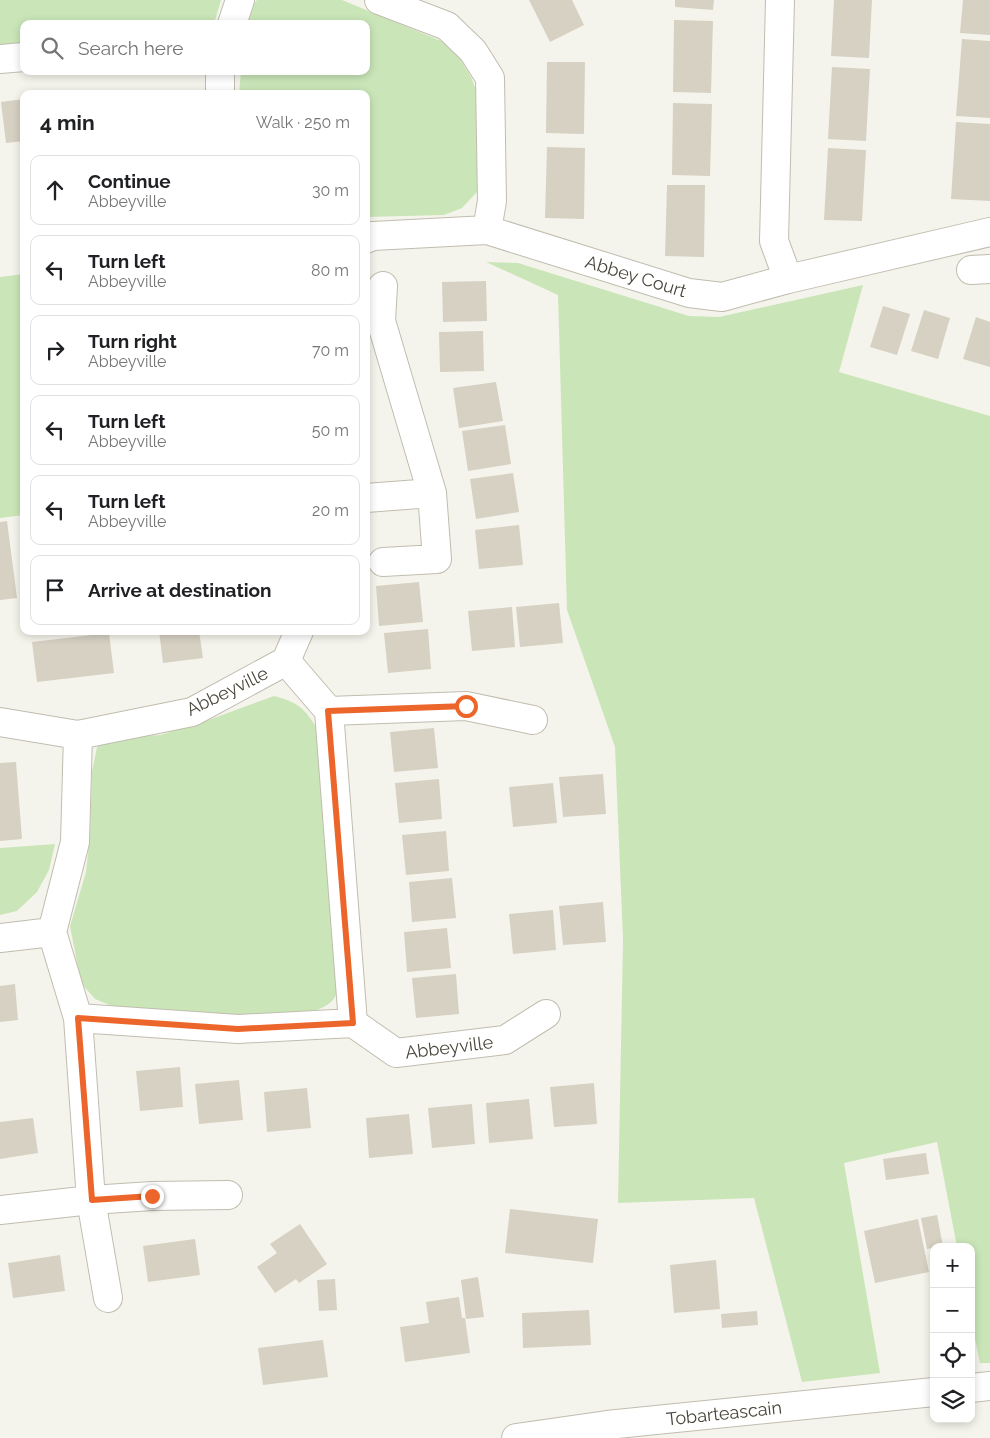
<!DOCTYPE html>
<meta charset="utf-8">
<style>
:root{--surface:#fff;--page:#f2f2f2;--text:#202124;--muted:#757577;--line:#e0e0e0}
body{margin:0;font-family:Raleway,sans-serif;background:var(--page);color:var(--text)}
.controls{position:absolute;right:15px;bottom:15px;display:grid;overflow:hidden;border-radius:10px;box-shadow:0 2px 8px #0003}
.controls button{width:45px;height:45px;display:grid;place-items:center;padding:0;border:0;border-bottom:1px solid var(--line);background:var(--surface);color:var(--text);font:25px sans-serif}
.stop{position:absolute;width:15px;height:15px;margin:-11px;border:4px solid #ec662c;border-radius:50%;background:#fff}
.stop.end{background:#ec662c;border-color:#fff;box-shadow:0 1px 5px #0008}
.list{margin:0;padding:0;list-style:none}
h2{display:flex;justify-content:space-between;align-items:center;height:65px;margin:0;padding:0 20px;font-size:21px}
h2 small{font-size:16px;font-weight:400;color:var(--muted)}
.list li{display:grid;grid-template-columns:32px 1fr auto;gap:15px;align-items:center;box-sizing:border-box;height:70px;margin:0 10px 10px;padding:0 10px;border:1px solid var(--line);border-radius:10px}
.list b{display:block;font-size:19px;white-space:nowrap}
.list p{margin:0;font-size:16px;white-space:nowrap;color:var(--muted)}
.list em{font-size:16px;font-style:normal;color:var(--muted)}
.icon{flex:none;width:28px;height:28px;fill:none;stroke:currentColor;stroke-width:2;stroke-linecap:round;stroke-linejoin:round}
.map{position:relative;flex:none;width:990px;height:1438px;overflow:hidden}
.search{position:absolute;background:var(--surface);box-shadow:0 2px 8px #0003;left:20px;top:20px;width:350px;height:55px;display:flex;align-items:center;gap:12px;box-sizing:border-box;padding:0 18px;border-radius:10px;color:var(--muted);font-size:19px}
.panel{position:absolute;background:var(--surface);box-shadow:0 2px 8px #0003;left:20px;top:90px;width:350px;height:545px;border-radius:10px}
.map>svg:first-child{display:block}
</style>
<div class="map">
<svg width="990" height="1438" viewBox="0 0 990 1438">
<rect width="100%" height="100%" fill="#f5f4ec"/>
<!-- green -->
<path fill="#cae6b8" d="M0,0H221L214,24H24V45L0,46Z
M257,0H342L446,43L460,59L471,77L478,95L480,178L477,192L462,208L444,215L366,217V94H239L241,71H366V24H248L252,6Z
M486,262L518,263L689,316L719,317L863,285L839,372L990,416V1363H980L971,1320V1247H957L937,1142L844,1163L880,1373L802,1382L754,1198L618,1203L623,939L615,747L567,610L558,295Z
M24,274V515L0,518V277Z
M274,696C300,703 304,708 318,730L340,975C338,981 338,992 335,997C315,1034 151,1010 112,1006L95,999L81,983L70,926L86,872L90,835L92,772L97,747L116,738L160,735L206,721Z
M55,844L49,870L37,892L17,911L0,915V848Z"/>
<!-- building -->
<path fill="#d6d1c2" d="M529,0H572L584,25L550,42Z
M675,0H714L713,10L675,7Z
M834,0H872L869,58L831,56Z
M963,0H990V35L960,33Z
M674,20L713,21L711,93L673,92Z
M962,39L990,41V118L956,116Z
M547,62H585L584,134L546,133Z
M832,67L870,69L866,141L828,139Z
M24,99V141L6,143L1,102Z
M673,103L712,104L710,176L672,175Z
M956,122L990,124V201L951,199Z
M547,147L585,148L584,219L545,218Z
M828,148L866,150L862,221L824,220Z
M667,185H705L704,257L665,256Z
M486,281L487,321L443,322L442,282Z
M883,306L910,314L897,355L870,347Z
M924,310L950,318L938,359L911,351Z
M976,317L990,322V367L963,359Z
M483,331L484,371L440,372L439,332Z
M496,382L503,421L459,428L453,388Z
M505,425L511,464L468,471L462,431Z
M513,473L519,512L476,519L470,479Z
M7,521L17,598L0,600V522Z
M519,525L523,565L479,569L475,530Z
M419,582L423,622L379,626L376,586Z
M559,603L563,643L520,647L516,607Z
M512,607L515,647L472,651L468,611Z
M428,629L431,669L388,673L384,633Z
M159,631H199L203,658L163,663Z
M109,633L114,673L37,682L32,642Z
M434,728L438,768L394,772L390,732Z
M16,762L22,839L0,841V763Z
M603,774L606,814L563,817L559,777Z
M439,779L442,819L399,823L395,783Z
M553,783L557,823L513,827L509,787Z
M446,831L449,871L406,875L402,835Z
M452,878L456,918L412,922L409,882Z
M603,902L606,942L563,945L559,906Z
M553,910L556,950L513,954L509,914Z
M447,928L451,968L407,972L404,932Z
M456,974L459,1014L416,1018L412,978Z
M15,984L18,1020L0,1022V986Z
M180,1067L183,1107L140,1111L136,1071Z
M239,1080L243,1120L199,1124L195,1084Z
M594,1083L597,1124L554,1127L550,1087Z
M307,1088L311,1128L267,1132L264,1092Z
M529,1099L533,1139L489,1143L486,1103Z
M472,1104L475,1144L432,1148L428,1108Z
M409,1114L413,1154L369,1158L366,1118Z
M33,1118L38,1153L0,1159V1122Z
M926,1153L929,1174L886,1180L883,1159Z
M510,1209L598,1219L593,1263L505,1253Z
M937,1215L943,1246L927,1249L921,1218Z
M918,1219L929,1272L875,1283L864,1231Z
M300,1224L327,1264L299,1283L296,1279L275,1293L257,1267L277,1253L270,1244Z
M195,1239L200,1275L148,1282L143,1246Z
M60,1255L65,1291L13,1298L8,1263Z
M716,1260L720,1309L674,1313L670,1265Z
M478,1277L484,1317L466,1319L461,1280Z
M335,1279L337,1310L319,1311L317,1280Z
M459,1297L462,1318H465L470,1353L405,1362L400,1327L429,1323L426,1302Z
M589,1310L591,1345L523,1348L522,1313Z
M757,1311L758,1325L722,1328L721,1314Z
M323,1340L328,1377L263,1385L258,1348Z"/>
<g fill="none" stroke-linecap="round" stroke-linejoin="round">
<defs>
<path id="street" d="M379,0L447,26L473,51L490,78L492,201L487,230
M780,0L774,241L788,279
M232,24L240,0
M0,59L24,57
M220,71V94
M366,239L373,236L487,230L689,293L722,297L788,279L990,232
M971,270L990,269
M383,286L381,321L432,493L437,559L383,562
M366,498L432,493
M299,631L286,661L329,711
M0,722L78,735L75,842L52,932L78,1018L91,1200L108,1298
M78,735L192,712L286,661
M0,938L52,932
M78,1018L238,1029L353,1023L329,711L466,706L533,720
M353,1023L396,1053L505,1040L546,1014
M0,1210L91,1200L152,1196L228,1195
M971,1388L990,1386
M516,1438L607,1425L934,1392"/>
</defs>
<!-- street casing -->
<use href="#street" stroke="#c0bdaf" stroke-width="30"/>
<!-- street -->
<use href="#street" stroke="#fff" stroke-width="28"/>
</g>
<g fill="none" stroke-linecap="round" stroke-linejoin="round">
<!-- route -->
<path stroke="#ec662c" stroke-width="6" d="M152,1196L92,1200L78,1018L238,1029L353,1023L328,711L466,706"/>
</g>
<g text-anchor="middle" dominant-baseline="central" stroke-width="4" stroke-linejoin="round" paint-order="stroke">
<!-- street labels -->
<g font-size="18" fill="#49453a" stroke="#fff">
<text transform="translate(636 276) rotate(17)">Abbey Court</text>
<text transform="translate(227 691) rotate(-26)">Abbeyville</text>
<text transform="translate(449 1047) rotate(-7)">Abbeyville</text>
<text transform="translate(724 1413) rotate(-6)">Tobarteascain</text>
</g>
</g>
</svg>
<div class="controls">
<button>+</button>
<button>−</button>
<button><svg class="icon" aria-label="locate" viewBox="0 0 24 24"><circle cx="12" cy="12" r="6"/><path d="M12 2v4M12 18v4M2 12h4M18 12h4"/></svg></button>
<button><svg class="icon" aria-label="layers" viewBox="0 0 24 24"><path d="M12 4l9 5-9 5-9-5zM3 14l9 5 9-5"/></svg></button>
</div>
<div class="stop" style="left:466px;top:706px"></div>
<div class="stop end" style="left:152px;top:1196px"></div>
<div class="search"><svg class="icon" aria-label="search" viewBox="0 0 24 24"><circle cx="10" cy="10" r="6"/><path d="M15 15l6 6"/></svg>Search here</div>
<section class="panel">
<h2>4 min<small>Walk · 250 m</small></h2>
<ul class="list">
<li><svg class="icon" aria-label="ahead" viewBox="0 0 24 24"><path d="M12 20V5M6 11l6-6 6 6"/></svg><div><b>Continue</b><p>Abbeyville</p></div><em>30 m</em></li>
<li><svg class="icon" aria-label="left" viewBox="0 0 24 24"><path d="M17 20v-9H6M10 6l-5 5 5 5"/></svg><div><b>Turn left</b><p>Abbeyville</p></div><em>80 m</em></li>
<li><svg class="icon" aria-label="right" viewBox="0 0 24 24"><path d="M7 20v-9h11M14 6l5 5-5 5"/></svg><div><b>Turn right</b><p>Abbeyville</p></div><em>70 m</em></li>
<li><svg class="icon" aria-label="left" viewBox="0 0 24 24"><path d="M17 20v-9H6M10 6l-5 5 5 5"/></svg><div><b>Turn left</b><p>Abbeyville</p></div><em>50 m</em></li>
<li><svg class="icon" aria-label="left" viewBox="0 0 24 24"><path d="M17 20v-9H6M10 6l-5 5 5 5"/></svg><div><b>Turn left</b><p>Abbeyville</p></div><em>20 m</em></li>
<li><svg class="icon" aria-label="arrive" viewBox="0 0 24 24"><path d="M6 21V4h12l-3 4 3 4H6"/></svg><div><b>Arrive at destination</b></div></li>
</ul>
</section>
</div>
